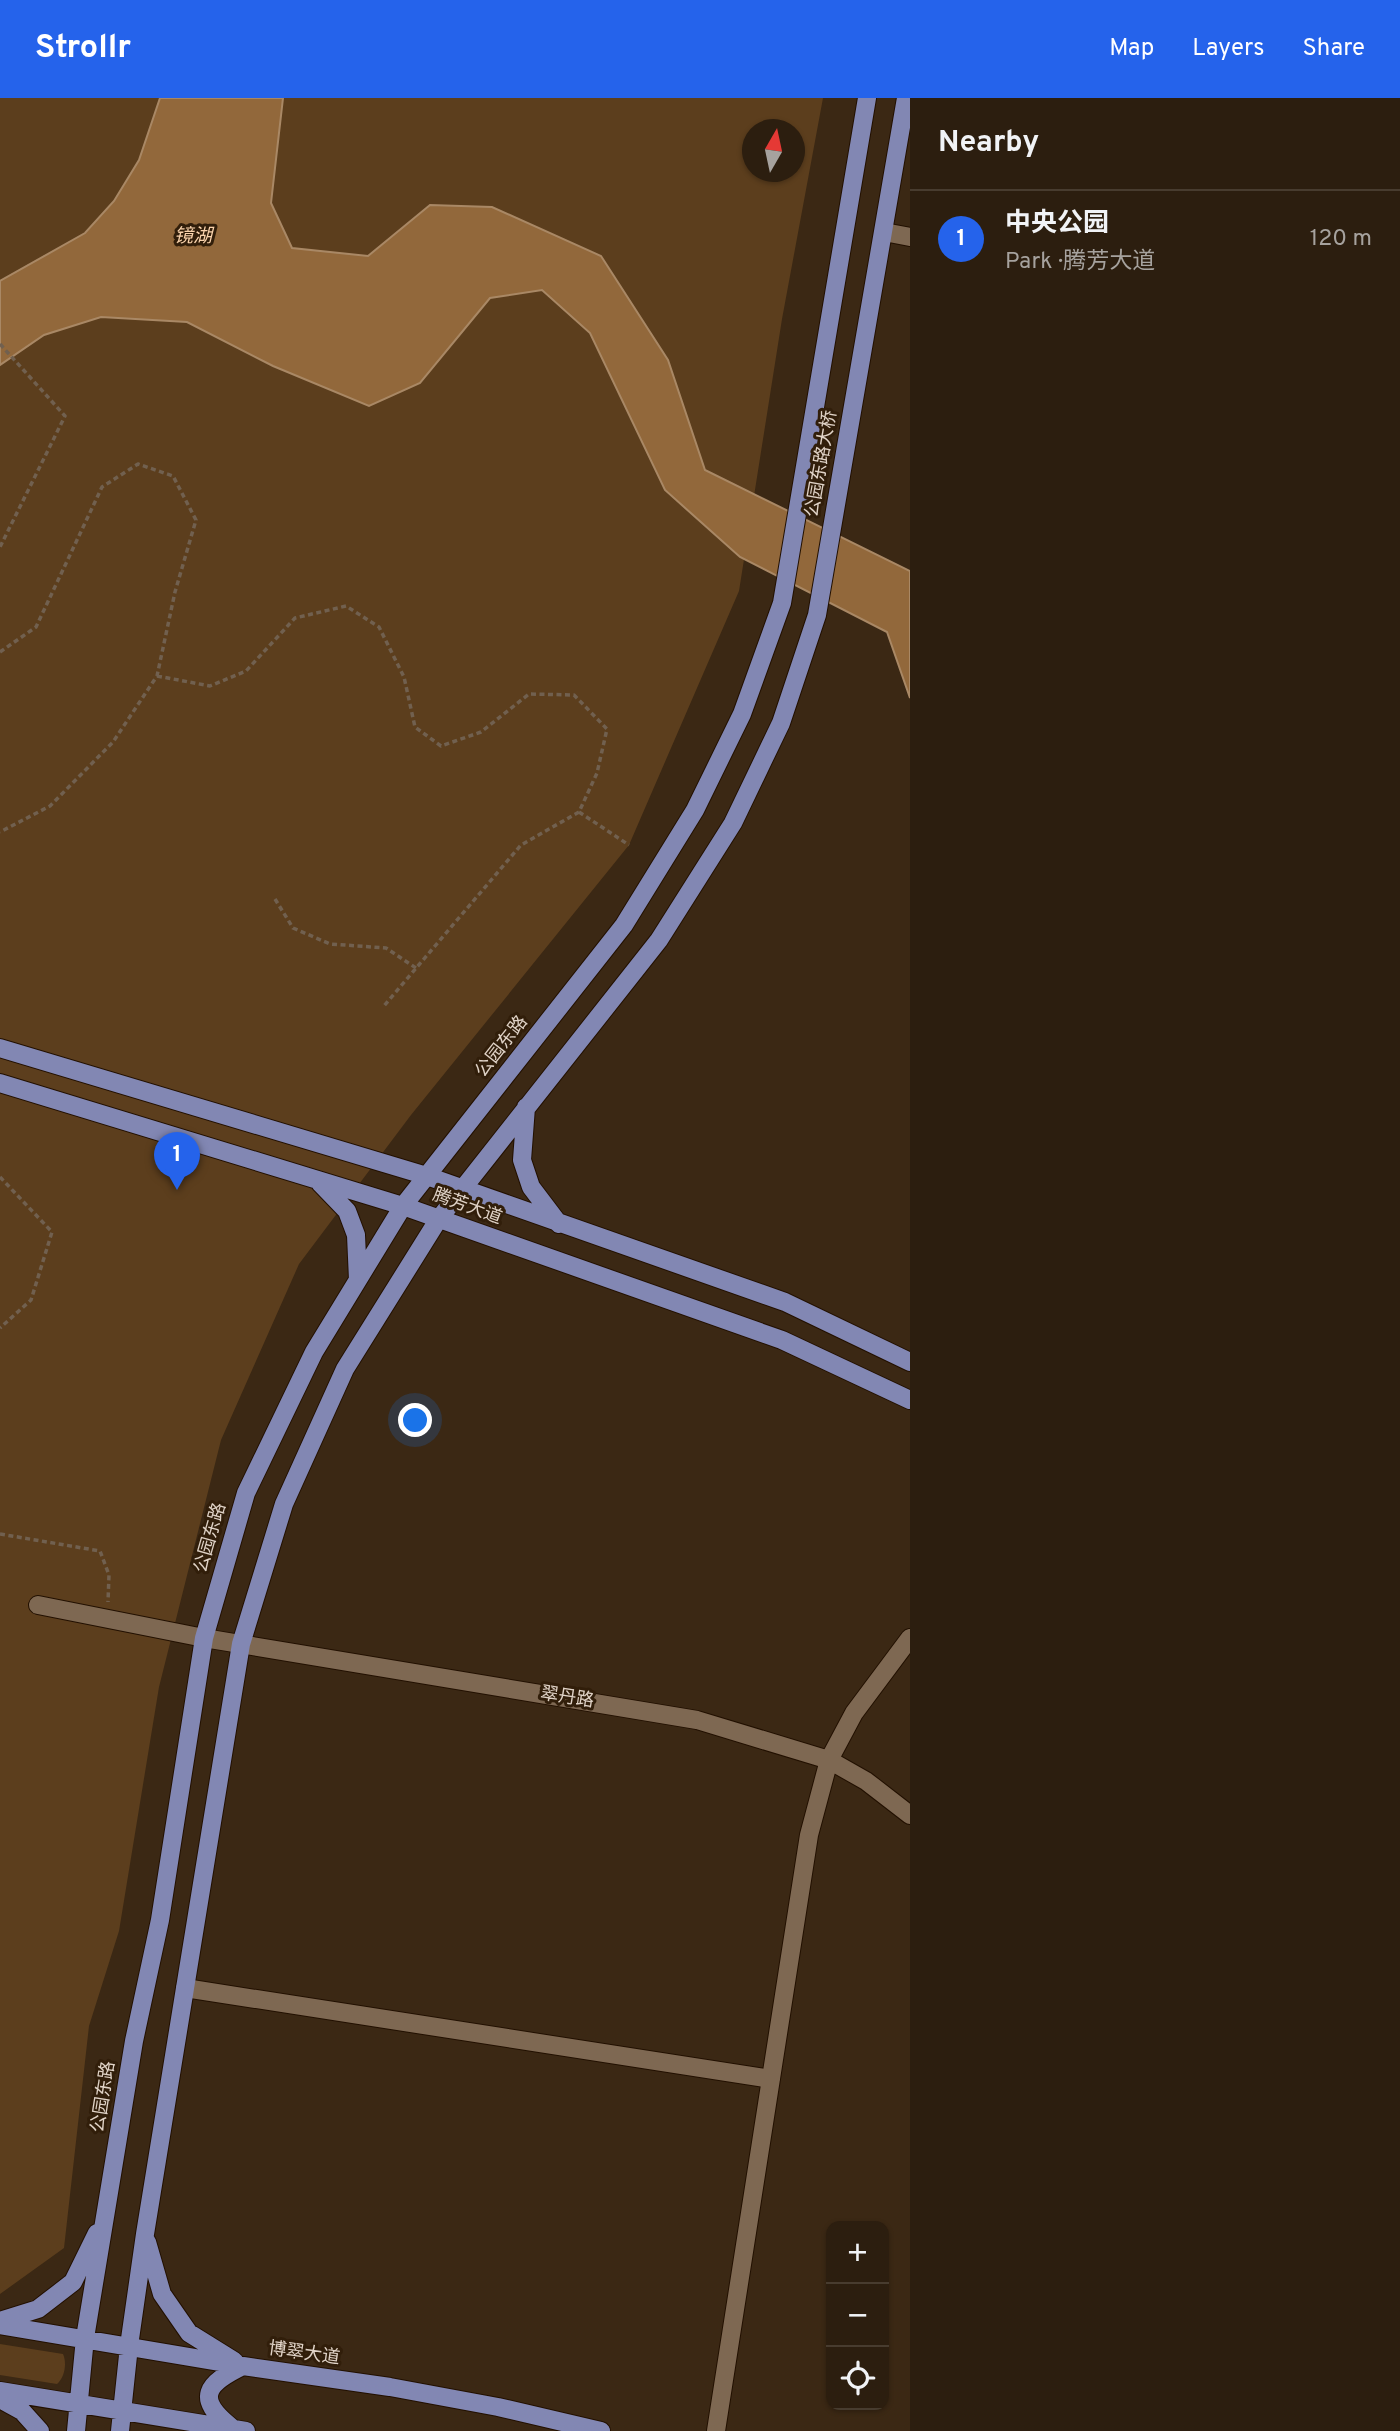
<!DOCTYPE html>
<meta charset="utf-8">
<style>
:root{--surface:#2c1e0f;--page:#382b1d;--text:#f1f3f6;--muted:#a6a29e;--line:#483c2f;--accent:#2563eb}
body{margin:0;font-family:Overpass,"Noto Sans SC",sans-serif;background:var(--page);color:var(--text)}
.controls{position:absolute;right:21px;bottom:21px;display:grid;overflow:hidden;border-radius:14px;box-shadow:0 2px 5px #0004}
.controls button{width:63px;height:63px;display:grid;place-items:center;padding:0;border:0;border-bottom:2px solid var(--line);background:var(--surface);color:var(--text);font:35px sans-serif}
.compass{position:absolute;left:742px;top:21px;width:63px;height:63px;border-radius:50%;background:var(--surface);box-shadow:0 2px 5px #0004;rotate:9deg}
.you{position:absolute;left:416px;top:1323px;width:24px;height:24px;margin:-18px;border:5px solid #fff;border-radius:50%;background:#1a73e8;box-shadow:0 0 0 10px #1a73e833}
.badge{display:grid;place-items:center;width:46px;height:46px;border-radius:50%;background:var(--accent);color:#fff;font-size:23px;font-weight:700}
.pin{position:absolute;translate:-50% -58px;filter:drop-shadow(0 2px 4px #0008)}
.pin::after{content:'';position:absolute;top:37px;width:24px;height:21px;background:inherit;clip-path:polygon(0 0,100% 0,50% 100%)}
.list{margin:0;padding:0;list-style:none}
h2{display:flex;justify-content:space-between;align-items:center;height:91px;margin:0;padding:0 28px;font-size:30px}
h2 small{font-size:23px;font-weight:400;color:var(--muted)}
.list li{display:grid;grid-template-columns:46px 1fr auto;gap:21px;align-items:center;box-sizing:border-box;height:98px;padding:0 28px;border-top:2px solid var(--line)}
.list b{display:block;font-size:26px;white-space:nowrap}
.list p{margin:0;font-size:23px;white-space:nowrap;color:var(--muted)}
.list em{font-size:23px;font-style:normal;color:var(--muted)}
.icon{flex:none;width:38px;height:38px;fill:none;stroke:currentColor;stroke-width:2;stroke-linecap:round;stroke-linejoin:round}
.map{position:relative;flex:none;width:910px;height:2333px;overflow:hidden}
header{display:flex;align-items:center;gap:42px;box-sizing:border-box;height:98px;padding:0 35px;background:var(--accent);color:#fff}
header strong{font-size:33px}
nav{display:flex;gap:38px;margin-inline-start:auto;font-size:24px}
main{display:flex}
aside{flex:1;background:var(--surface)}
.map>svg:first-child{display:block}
</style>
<header>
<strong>Strollr</strong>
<nav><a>Map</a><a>Layers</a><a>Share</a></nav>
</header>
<main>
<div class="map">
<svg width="910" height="2333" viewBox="0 0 910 2333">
<rect width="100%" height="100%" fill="#3b2814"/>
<!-- green -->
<path fill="#5c3e1d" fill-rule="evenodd" d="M0,0H823L782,221L739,493L629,747L411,1017L299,1166L221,1342L159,1589L119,1833L89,1928L64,2150L0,2196ZM752,32H794V74H752Z
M0,2246L63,2256C67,2265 65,2279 57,2286L0,2277Z"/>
<!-- water -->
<path fill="#92683b" stroke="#a98865" stroke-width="2" d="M160,0H283L271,105L292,150L368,158L430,107L492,109L601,158L668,262L705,372L910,473V600L887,534L740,459L665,392L590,235L542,192L490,200L420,285L369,308L273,268L187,224L101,219L44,237L0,267V183L85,135L114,103L139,62Z"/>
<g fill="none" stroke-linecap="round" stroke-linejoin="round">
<defs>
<path id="minor" d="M884,134L910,139
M38,1507L204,1540L697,1622L829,1662L866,1683L910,1717
M185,1890L771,1981
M716,2333L809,1737L829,1662L854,1615L910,1540"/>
<path id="major" d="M0,950L427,1078L785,1204L910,1264
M0,985L403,1108L782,1242L910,1302
M526,1009L522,1062L531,1089L559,1126
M320,1085L347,1113L356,1137L358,1182
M147,2144L162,2196L189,2235L234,2263
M0,2223L38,2211L73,2184L97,2135
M0,2227L243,2268L390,2289L498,2309L601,2333
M0,2293L246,2333
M0,2301L22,2313L40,2333
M231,2329C195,2300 206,2286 243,2268
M76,2333L85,2240L134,1943L160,1822L204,1540L246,1395L314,1254L403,1108L624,827L695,712L742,616L782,505L867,0
M120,2333L129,2248L145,2136L241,1546L284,1406L345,1271L438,1122L659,842L733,725L781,625L817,517L906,0"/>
</defs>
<!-- minor casing -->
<use href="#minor" stroke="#221000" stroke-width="20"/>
<!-- major casing -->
<use href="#major" stroke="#221000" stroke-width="20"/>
<!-- path -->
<path stroke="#71604f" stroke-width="3.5" stroke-dasharray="5 3.5" stroke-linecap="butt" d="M0,246L65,318L0,449
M0,554L36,529L102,389L138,366L173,378L196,422L175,494L157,578L113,644L50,708L0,734
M157,578L210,588L246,573L295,520L346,508L379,529L404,579L415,629L441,648L481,634L529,596L574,597L607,631L597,675L579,714L521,747L383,909
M579,714L629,747
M275,801L293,830L330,846L386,850L416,870
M0,1079L52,1134L31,1202L0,1230
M0,1436L100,1453L109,1477L108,1504"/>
<!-- minor -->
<use href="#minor" stroke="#7e6852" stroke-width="18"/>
<!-- major -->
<use href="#major" stroke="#8287b3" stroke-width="18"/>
</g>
<g text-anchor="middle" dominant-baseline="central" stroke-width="6" stroke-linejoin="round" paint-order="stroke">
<!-- street labels -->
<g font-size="18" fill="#e0d3c7" stroke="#311e0a">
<text transform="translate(822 366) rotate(-80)">公园东路大桥</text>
<text transform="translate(502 949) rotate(-52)">公园东路</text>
<text transform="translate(467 1109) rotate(20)">腾芳大道</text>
<text transform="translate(211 1440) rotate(-74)">公园东路</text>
<text transform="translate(567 1600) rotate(9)">翠丹路</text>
<text transform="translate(104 1999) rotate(-81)">公园东路</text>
<text transform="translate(304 2256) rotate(8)">博翠大道</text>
</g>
<!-- water labels -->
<g font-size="19" font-style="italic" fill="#fad3ac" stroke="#311e0a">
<text x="193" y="139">镜湖</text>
</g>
</g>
</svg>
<div class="controls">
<button>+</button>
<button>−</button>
<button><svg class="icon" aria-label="locate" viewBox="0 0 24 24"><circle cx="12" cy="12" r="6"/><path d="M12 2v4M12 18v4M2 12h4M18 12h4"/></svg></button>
</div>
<svg class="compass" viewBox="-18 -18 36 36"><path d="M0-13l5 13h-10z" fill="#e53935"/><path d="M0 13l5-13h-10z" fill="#a6a29e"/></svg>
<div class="you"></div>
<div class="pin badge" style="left:177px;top:1092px">1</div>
</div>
<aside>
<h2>Nearby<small></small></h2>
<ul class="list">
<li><span class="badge">1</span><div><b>中央公园</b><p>Park · 腾芳大道</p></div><em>120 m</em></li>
</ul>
</aside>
</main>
